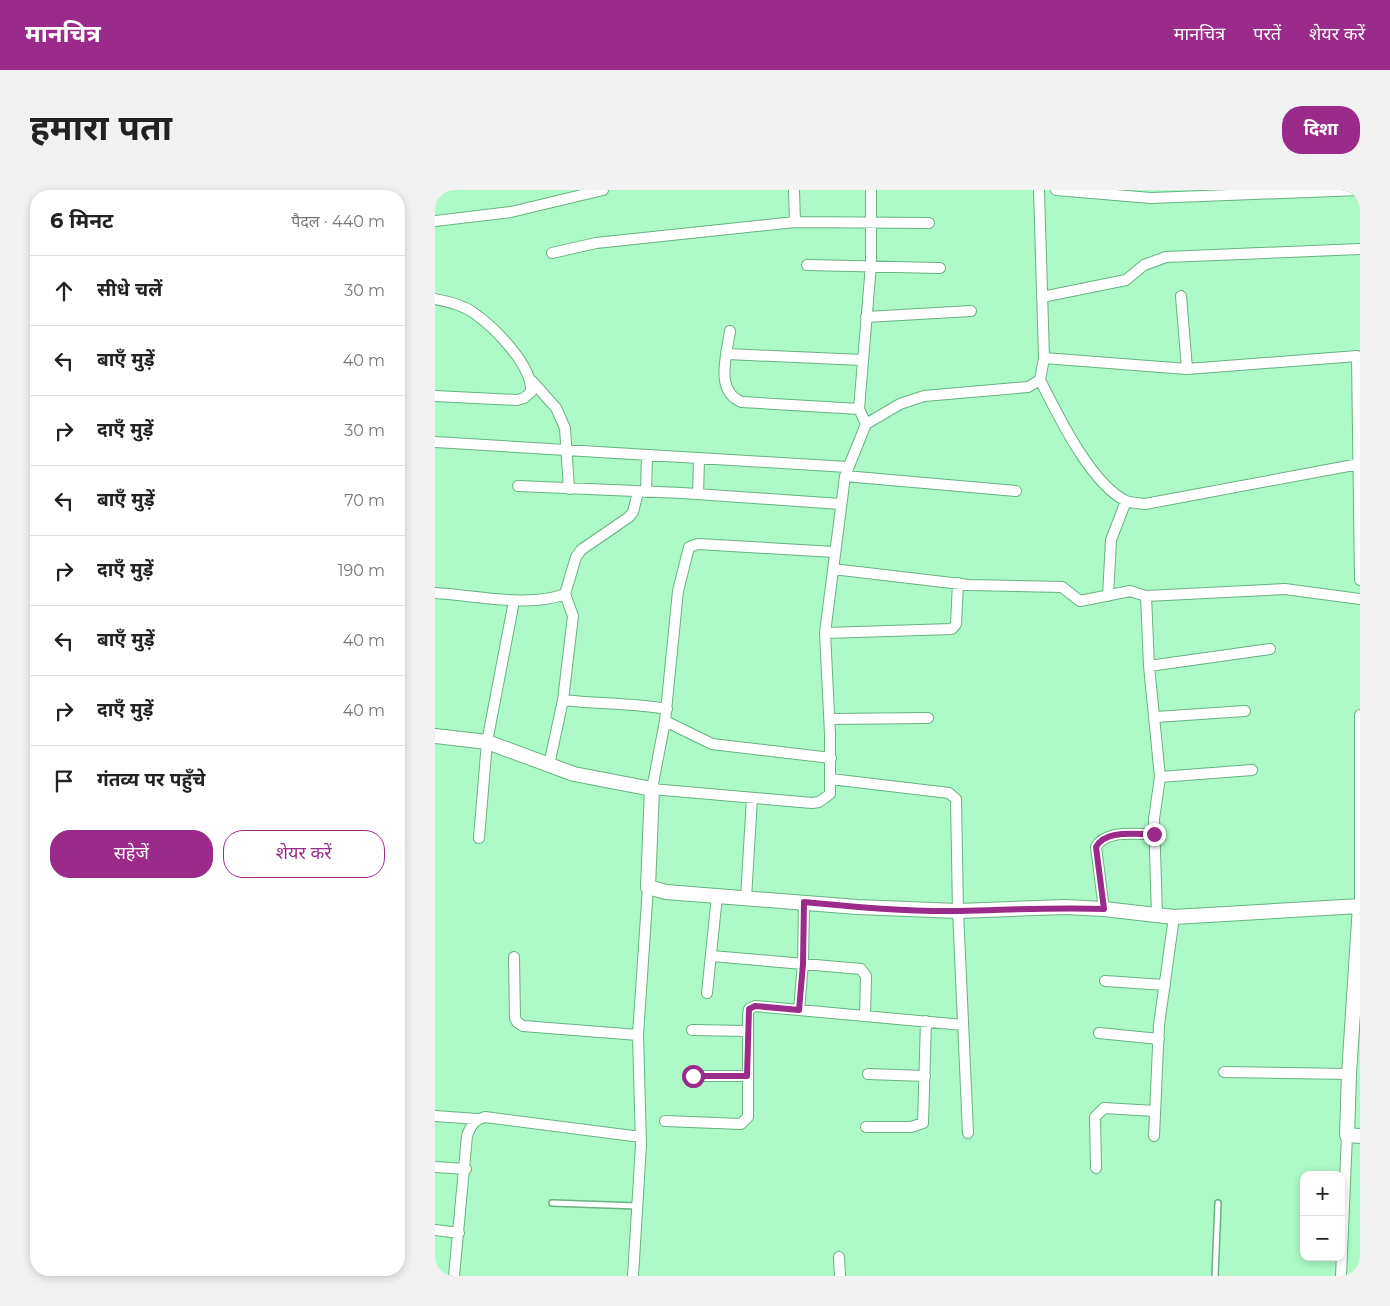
<!DOCTYPE html>
<html lang="hi">
<meta charset="utf-8">
<style>
:root{--surface:#fff;--page:#f2f2f2;--text:#222;--muted:#767676;--line:#e0e0e0;--accent:#9b2b8a}
body{margin:0;font-family:Montserrat,"Noto Sans Devanagari",sans-serif;background:var(--page);color:var(--text)}
.controls{position:absolute;right:15px;bottom:15px;display:grid;overflow:hidden;border-radius:10px;box-shadow:0 2px 8px #0003}
.controls button{width:45px;height:45px;display:grid;place-items:center;padding:0;border:0;border-bottom:1px solid var(--line);background:var(--surface);color:var(--text);font:25px sans-serif}
.stop{position:absolute;width:15px;height:15px;margin:-11px;border:4px solid #9b2b8a;border-radius:50%;background:#fff}
.stop.end{background:#9b2b8a;border-color:#fff;box-shadow:0 1px 5px #0008}
.list{margin:0;padding:0;list-style:none}
h2{display:flex;justify-content:space-between;align-items:center;height:65px;margin:0;padding:0 20px;font-size:21px}
h2 small{font-size:16px;font-weight:400;color:var(--muted)}
.list li{display:grid;grid-template-columns:32px 1fr auto;gap:15px;align-items:center;box-sizing:border-box;height:70px;padding:0 20px;border-top:1px solid var(--line)}
.list b{display:block;font-size:19px;white-space:nowrap}
.list em{font-size:16px;font-style:normal;color:var(--muted)}
.actions{display:flex;gap:10px;padding:15px 20px}
.actions a{flex:1;padding:11px 0;border:1px solid var(--accent);border-radius:20px;text-align:center;font-size:18px;color:var(--accent)}
.actions .main{background:var(--accent);color:#fff}
.icon{flex:none;width:28px;height:28px;fill:none;stroke:currentColor;stroke-width:2;stroke-linecap:round;stroke-linejoin:round}
.map{position:relative;flex:none;width:925px;height:1086px;overflow:hidden;border-radius:20px}
header{display:flex;align-items:center;gap:30px;box-sizing:border-box;height:70px;padding:0 25px;background:var(--accent);color:#fff}
header strong{font-size:24px}
nav{display:flex;gap:28px;margin-inline-start:auto;font-size:18px}
.intro{display:flex;align-items:center;justify-content:space-between;box-sizing:border-box;height:120px;padding:0 30px}
h1{margin:0;font-size:35px}
.button{padding:12px 22px;border-radius:20px;background:var(--accent);color:#fff;font-size:18px;font-weight:700}
main{display:flex;gap:30px;padding:0 30px}
aside{flex:1;background:var(--surface);border-radius:20px;box-shadow:0 2px 8px #0003}
.map>svg:first-child{display:block}
</style>
<header>
<strong>मानचित्र</strong>
<nav><a>मानचित्र</a><a>परतें</a><a>शेयर करें</a></nav>
</header>
<div class="intro"><h1>हमारा पता</h1><a class="button">दिशा</a></div>
<main>
<aside>
<h2>6 मिनट<small>पैदल · 440 m</small></h2>
<ul class="list">
<li><svg class="icon" aria-label="ahead" viewBox="0 0 24 24"><path d="M12 20V5M6 11l6-6 6 6"/></svg><div><b>सीधे चलें</b></div><em>30 m</em></li>
<li><svg class="icon" aria-label="left" viewBox="0 0 24 24"><path d="M17 20v-9H6M10 6l-5 5 5 5"/></svg><div><b>बाएँ मुड़ें</b></div><em>40 m</em></li>
<li><svg class="icon" aria-label="right" viewBox="0 0 24 24"><path d="M7 20v-9h11M14 6l5 5-5 5"/></svg><div><b>दाएँ मुड़ें</b></div><em>30 m</em></li>
<li><svg class="icon" aria-label="left" viewBox="0 0 24 24"><path d="M17 20v-9H6M10 6l-5 5 5 5"/></svg><div><b>बाएँ मुड़ें</b></div><em>70 m</em></li>
<li><svg class="icon" aria-label="right" viewBox="0 0 24 24"><path d="M7 20v-9h11M14 6l5 5-5 5"/></svg><div><b>दाएँ मुड़ें</b></div><em>190 m</em></li>
<li><svg class="icon" aria-label="left" viewBox="0 0 24 24"><path d="M17 20v-9H6M10 6l-5 5 5 5"/></svg><div><b>बाएँ मुड़ें</b></div><em>40 m</em></li>
<li><svg class="icon" aria-label="right" viewBox="0 0 24 24"><path d="M7 20v-9h11M14 6l5 5-5 5"/></svg><div><b>दाएँ मुड़ें</b></div><em>40 m</em></li>
<li><svg class="icon" aria-label="arrive" viewBox="0 0 24 24"><path d="M6 21V4h12l-3 4 3 4H6"/></svg><div><b>गंतव्य पर पहुँचे</b></div></li>
</ul>
<div class="actions"><a class="main">सहेजें</a><a>शेयर करें</a></div>
</aside>
<div class="map">
<svg width="925" height="1086" viewBox="0 0 925 1086">
<rect width="100%" height="100%" fill="#adf9c7"/>
<g fill="none" stroke-linecap="round" stroke-linejoin="round">
<defs>
<path id="lane" d="M117,1013L202,1016
M780,1086L783,1013"/>
<path id="street" d="M359,0L360,32
M621,0L716,8L925,0
M0,31L76,22L168,0
M117,63L161,53L360,32L494,33
M372,75L505,78
M746,106L752,179
M607,107L691,90L709,75L731,67L925,59
M0,109C14,112 28,115 39,123C60,138 98,176 96,202L89,208L82,210L0,206
M431,127L536,121
M295,141C292,164 279,202 307,212L424,219L431,234
M292,164L427,170
M609,168L752,179L922,166L925,390
M605,190C623,225 655,293 691,311C696,313 704,313 710,314L924,274
M97,191L121,218L130,238L134,299
M424,219L436,75V0
M0,252L412,277
M410,286L581,301
M83,296L247,303L405,314
M211,302L212,265
M263,304L264,269
M399,362L263,354L254,357L243,401L230,531L217,599L377,613L384,612L395,604V544L390,443L410,286L431,234L465,214L489,206L593,197L605,190L609,168L604,0
M398,379L534,395L627,397L645,411L695,401L711,406
M0,403C38,405 95,418 130,404L141,367L146,360L194,327L198,322L203,302
M673,406L676,350L691,311
M390,443L517,439L521,434L523,393
M714,476L835,459
M128,510C163,514 197,513 232,519
M925,525V716
M721,527L810,521
M395,529L493,528
M230,531L277,554L396,568
M114,575L128,510L138,426L130,404
M725,587L817,580
M396,589L514,603L521,609L523,721L533,943
M44,648L52,552L79,411
M311,708L317,608
M669,719L661,657C670,639 702,645 719,644
M722,725L719,629L725,587L714,476L711,406L850,399L925,409
M277,766L426,779L431,786L430,826
M79,767L80,828L82,832L88,836L203,845
M670,791L730,795
M272,803L282,706
M364,820L368,773L369,712
M257,840L313,841
M664,843L724,849
M789,882L914,884
M433,884L490,886
M258,886H313
M0,926L42,929
M230,931L306,934L313,927V825L314,819L320,816L528,835
M431,937H476L488,933L491,831
M719,946L724,835L739,727
M0,977L31,979
M661,978L660,927L669,918L720,921
M0,1040L24,1043
M404,1067L405,1086
M19,1086L32,946C36,935 39,930 50,927L206,947
M198,1086L206,955L203,845L213,697
M906,1086L912,945"/>
<path id="secondary" d="M0,546L52,552L139,584L217,599L213,697L231,702L422,717L523,721L630,717L669,719L739,727L925,716L914,884L912,945L925,946"/>
</defs>
<!-- lane casing -->
<use href="#lane" stroke="#68b283" stroke-width="8"/>
<!-- street casing -->
<use href="#street" stroke="#68b283" stroke-width="12"/>
<!-- secondary casing -->
<use href="#secondary" stroke="#68b283" stroke-width="16"/>
<!-- lane -->
<use href="#lane" stroke="#fff" stroke-width="5"/>
<!-- street -->
<use href="#street" stroke="#fff" stroke-width="10"/>
<!-- secondary -->
<use href="#secondary" stroke="#fff" stroke-width="14"/>
</g>
<g fill="none" stroke-linecap="round" stroke-linejoin="round">
<!-- route -->
<path stroke="#9b2b8a" stroke-width="6" d="M258,886H312L314,819L320,816L364,820L368,774L369,712C421,717 473,722 525,721C573,720 621,717 669,719L661,657C671,639 701,645 719,644"/>
</g>
</svg>
<div class="controls">
<button>+</button>
<button>−</button>
</div>
<div class="stop" style="left:258px;top:886px"></div>
<div class="stop end" style="left:719px;top:644px"></div>
</div>
</main>
